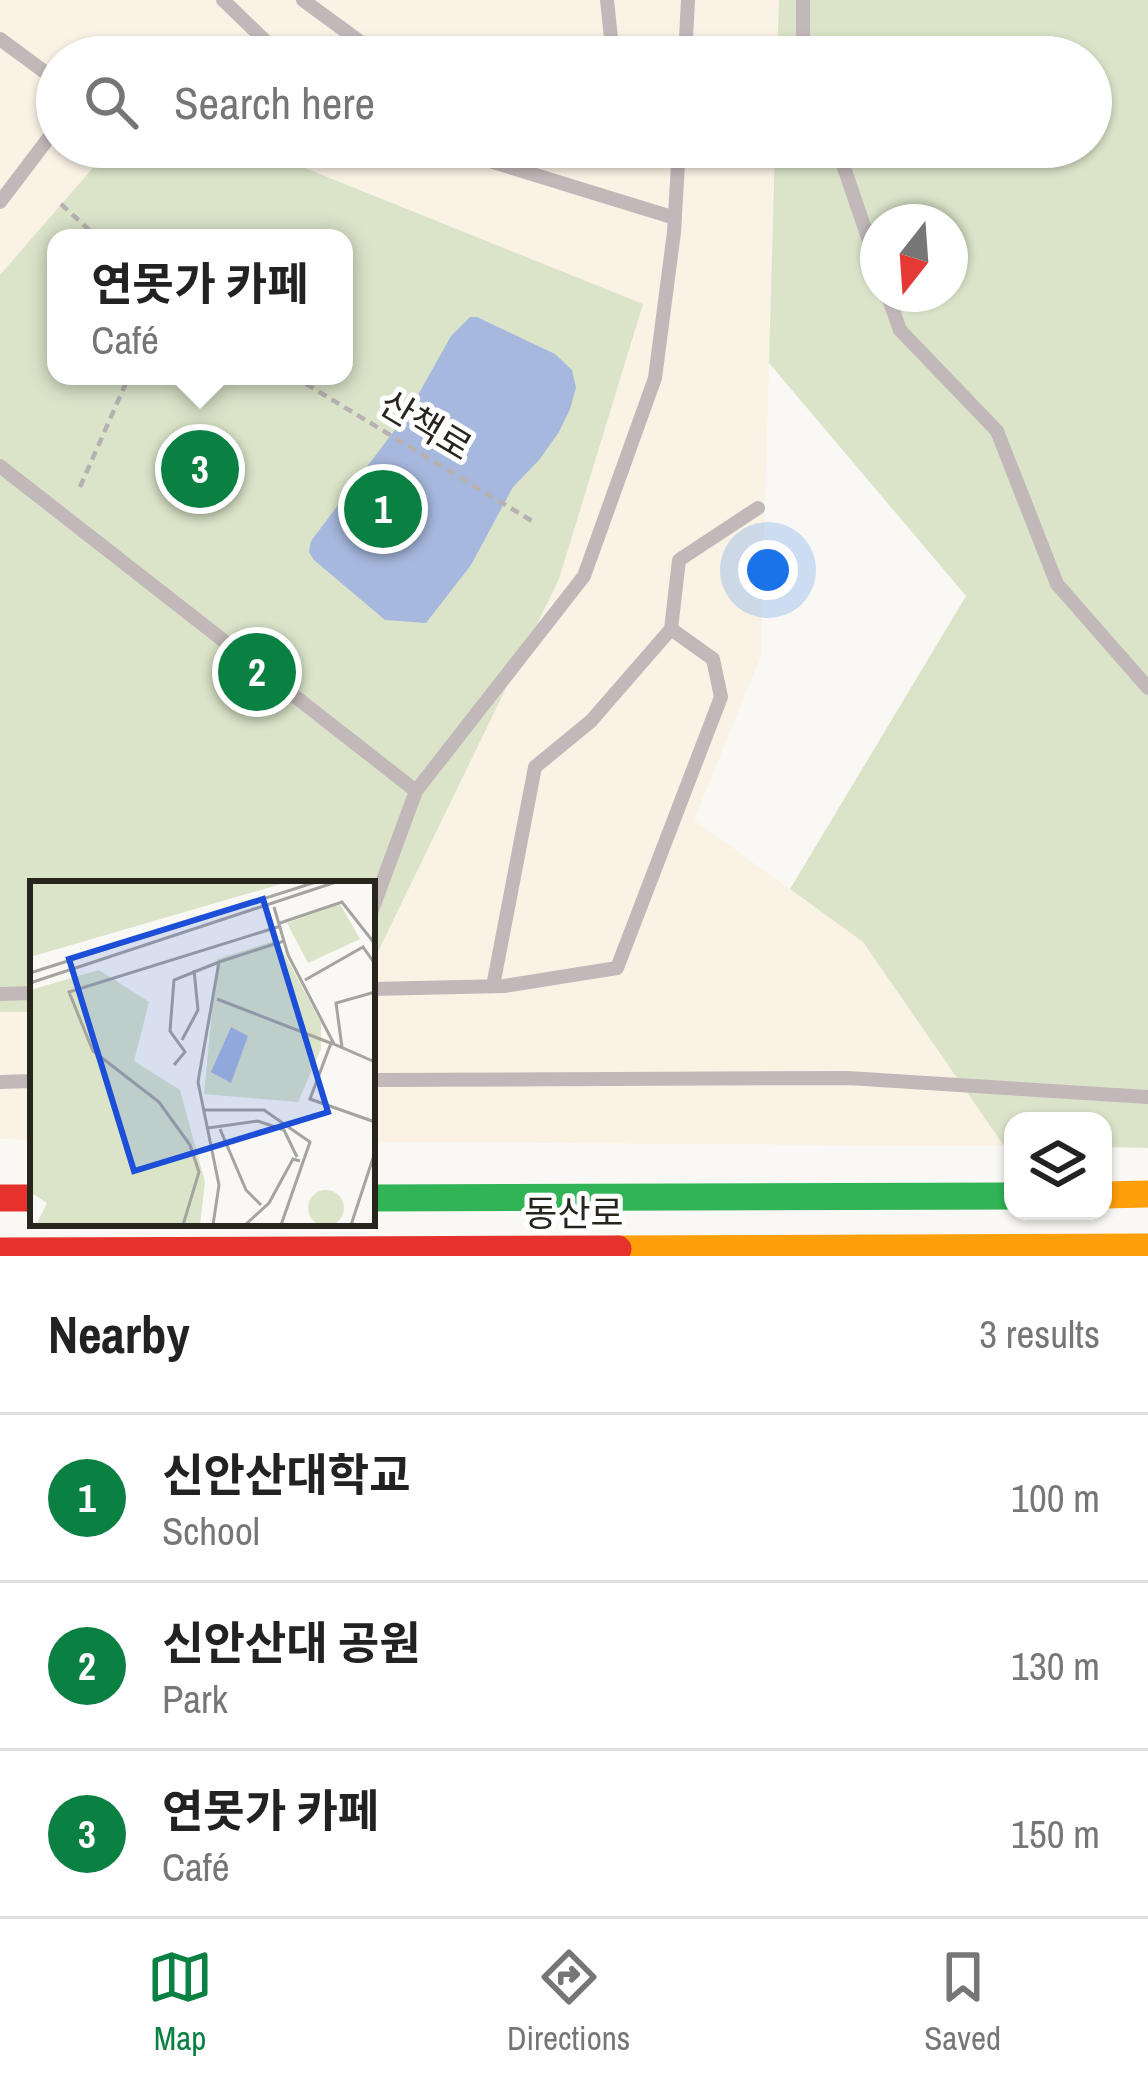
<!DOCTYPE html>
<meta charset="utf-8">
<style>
:root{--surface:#fff;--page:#f2f2f2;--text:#222;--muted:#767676;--line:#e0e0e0;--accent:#0b8043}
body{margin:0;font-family:"Archivo Narrow","Noto Sans KR",sans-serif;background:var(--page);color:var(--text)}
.controls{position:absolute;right:36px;bottom:36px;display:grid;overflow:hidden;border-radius:24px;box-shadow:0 3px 9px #0004}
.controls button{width:108px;height:108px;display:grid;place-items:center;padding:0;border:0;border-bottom:3px solid var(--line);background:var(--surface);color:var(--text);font:60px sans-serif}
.compass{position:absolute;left:860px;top:204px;width:108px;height:108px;border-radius:50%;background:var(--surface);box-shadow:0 3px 9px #0004;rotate:197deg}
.you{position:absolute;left:768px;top:570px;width:42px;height:42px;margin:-30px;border:9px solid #fff;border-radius:50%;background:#1a73e8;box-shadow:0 0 0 18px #1a73e833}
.badge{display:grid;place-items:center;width:78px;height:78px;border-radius:50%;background:var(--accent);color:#fff;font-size:39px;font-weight:700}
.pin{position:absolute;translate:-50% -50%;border:6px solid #fff;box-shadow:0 3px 12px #0006}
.popup{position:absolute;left:47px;top:229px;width:306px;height:156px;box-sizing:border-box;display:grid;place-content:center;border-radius:24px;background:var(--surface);filter:drop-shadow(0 3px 9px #0005);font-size:39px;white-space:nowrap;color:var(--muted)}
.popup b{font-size:45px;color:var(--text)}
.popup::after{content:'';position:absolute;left:50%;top:100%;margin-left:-24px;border:24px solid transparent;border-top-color:var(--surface)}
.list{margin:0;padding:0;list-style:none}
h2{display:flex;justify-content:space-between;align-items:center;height:156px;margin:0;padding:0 48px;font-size:51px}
h2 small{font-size:39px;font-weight:400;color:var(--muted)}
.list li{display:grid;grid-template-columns:78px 1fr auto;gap:36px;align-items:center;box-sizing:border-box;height:168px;padding:0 48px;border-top:3px solid var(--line)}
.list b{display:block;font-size:45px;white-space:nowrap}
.list p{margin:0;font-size:39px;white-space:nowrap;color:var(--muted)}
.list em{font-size:39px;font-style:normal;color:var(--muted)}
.icon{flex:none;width:66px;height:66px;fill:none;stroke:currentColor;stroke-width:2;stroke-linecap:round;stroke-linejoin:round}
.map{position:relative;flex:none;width:1148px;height:1256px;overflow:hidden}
.search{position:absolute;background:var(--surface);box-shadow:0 3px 9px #0004;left:36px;right:36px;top:36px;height:132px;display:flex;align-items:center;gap:30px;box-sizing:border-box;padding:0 42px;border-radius:66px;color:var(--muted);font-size:45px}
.sheet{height:660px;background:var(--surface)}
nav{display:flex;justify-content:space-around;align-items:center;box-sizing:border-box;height:168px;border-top:3px solid var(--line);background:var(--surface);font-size:33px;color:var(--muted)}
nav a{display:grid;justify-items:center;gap:6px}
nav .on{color:var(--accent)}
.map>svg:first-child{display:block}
</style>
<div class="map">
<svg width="1148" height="1256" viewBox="0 0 1148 1256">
<rect width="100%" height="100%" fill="#faf8f4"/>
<!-- education -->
<path fill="#fbf2e6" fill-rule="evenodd" d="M0,0H779L777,57H57V147H775L761,656L694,820L863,942L1004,1146L372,1142V884H33V1140L0,1139ZM56,238H344V376H56Z"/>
<!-- green -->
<path fill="#dbe4c9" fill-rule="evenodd" d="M779,0H1148V1148L1103,1147V1121H1013V1146H1004L863,942L790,889L966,596L769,363L775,147H1091V57H777ZM878,222H950V294H878Z
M111,147H253L643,304L559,579L372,964V884H33V1012H0V275ZM56,238H344V376H56Z"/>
<!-- water -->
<path fill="#a6b8de" d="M470,317H477L555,354L572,370L576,388L570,409L559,432L539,460L513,487L471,565L426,623L385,620L314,560L309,552L311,541L409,411L451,336Z"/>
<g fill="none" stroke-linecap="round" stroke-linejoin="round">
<!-- path -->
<path stroke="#b8b1b1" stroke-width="4.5" stroke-dasharray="9 6" stroke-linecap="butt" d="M61,204L98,238
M293,376L532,521
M80,487L129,376"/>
<!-- lane -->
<path stroke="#c2b8b9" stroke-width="14" d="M223,0L282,57
M303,0L381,57
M607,0L613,57
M803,0V48L806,57
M0,39L57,81
M685,57L688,0
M444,147L675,218
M837,147L878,267
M0,202L57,127
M887,294L900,330L997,431L1057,584L1148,688
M0,466L416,791
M372,910L416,791L584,576L655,378L674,232L679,147
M493,986L535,767L591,721L671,629
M372,989L504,986L617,968L721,697L713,659L671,629L679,560L758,508
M0,994L33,993
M372,1080L848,1078L1148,1097
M0,1082L33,1081"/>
<!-- fast -->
<path stroke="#30b455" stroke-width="27" d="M372,1198L1013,1196"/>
<!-- slow -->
<path stroke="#ff9f0a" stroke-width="27" d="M1103,1195L1148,1194
M618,1249L1148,1247"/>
<!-- jam -->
<path stroke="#e5322d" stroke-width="27" d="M0,1198H33
M0,1251L618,1249"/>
</g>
<g text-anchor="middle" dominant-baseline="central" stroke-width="10" stroke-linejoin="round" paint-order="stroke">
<!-- street labels -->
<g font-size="36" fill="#28251f" stroke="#fff">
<text transform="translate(426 425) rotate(31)">산책로</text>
<text x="574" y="1213">동산로</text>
</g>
</g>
<!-- overview -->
<g transform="translate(30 881)">
<rect width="345" height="345" fill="#faf8f4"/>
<path d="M0,1H258L0,76ZM310,23L330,58L278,82L257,42ZM247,59L291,142V168L268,221L174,213L187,78ZM69,89L119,121L104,180L150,209L175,301L170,344H6L17,322L0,311V109ZM278 327a18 18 0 1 1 36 0a18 18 0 1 1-36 0Z" fill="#dbe4c9"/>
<path d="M201,146L218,155L201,202L181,191Z" fill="#a6b8de"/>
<path fill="none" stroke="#a6a49f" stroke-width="3" d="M244,26L258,74L304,163L345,181M250,42L312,21L345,63M0,92L286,1M275,99L333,66L345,83M0,102L306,1M187,118L303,163M152,159L168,129L164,89M301,162L280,218L345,241M312,166L306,122L345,111M144,184L155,171L140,150L144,99L189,81M173,229H234L280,261L251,344M178,247L228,240L254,249L267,276M190,248L216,309L231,324M153,344L169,291L160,264L129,221L63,170L39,111L251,45M183,344L189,304L168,201L189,81L254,60M215,344L239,322L263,278L270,280M321,344L345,271"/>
<path fill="#1d4ed8" fill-opacity="0.15" stroke="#1d4ed8" stroke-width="6" d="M233,18L298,231L104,290L39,78Z"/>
<rect width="345" height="345" fill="none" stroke="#28251f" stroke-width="6"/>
</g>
</svg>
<div class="controls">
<button><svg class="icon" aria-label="layers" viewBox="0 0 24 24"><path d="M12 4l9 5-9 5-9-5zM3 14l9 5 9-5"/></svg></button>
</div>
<svg class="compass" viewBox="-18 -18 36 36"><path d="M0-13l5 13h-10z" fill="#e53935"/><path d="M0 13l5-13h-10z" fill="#767676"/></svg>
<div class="you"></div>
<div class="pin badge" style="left:383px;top:509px">1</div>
<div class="pin badge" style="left:257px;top:672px">2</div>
<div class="pin badge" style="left:200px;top:469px">3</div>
<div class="popup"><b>연못가 카페</b>Café</div>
<div class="search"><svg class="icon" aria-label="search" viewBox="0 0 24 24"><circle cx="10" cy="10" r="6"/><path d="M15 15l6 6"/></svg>Search here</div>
</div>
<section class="sheet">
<h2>Nearby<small>3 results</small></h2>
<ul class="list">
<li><span class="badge">1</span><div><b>신안산대학교</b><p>School</p></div><em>100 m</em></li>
<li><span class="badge">2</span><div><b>신안산대 공원</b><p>Park</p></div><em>130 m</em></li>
<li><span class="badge">3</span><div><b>연못가 카페</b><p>Café</p></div><em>150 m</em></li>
</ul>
</section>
<nav>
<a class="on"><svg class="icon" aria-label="map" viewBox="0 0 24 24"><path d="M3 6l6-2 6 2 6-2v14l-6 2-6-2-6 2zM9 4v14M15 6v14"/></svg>Map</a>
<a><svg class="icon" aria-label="directions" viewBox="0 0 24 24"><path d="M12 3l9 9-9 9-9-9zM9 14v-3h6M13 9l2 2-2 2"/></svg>Directions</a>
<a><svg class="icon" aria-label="saved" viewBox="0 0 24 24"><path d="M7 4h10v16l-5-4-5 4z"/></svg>Saved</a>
</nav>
